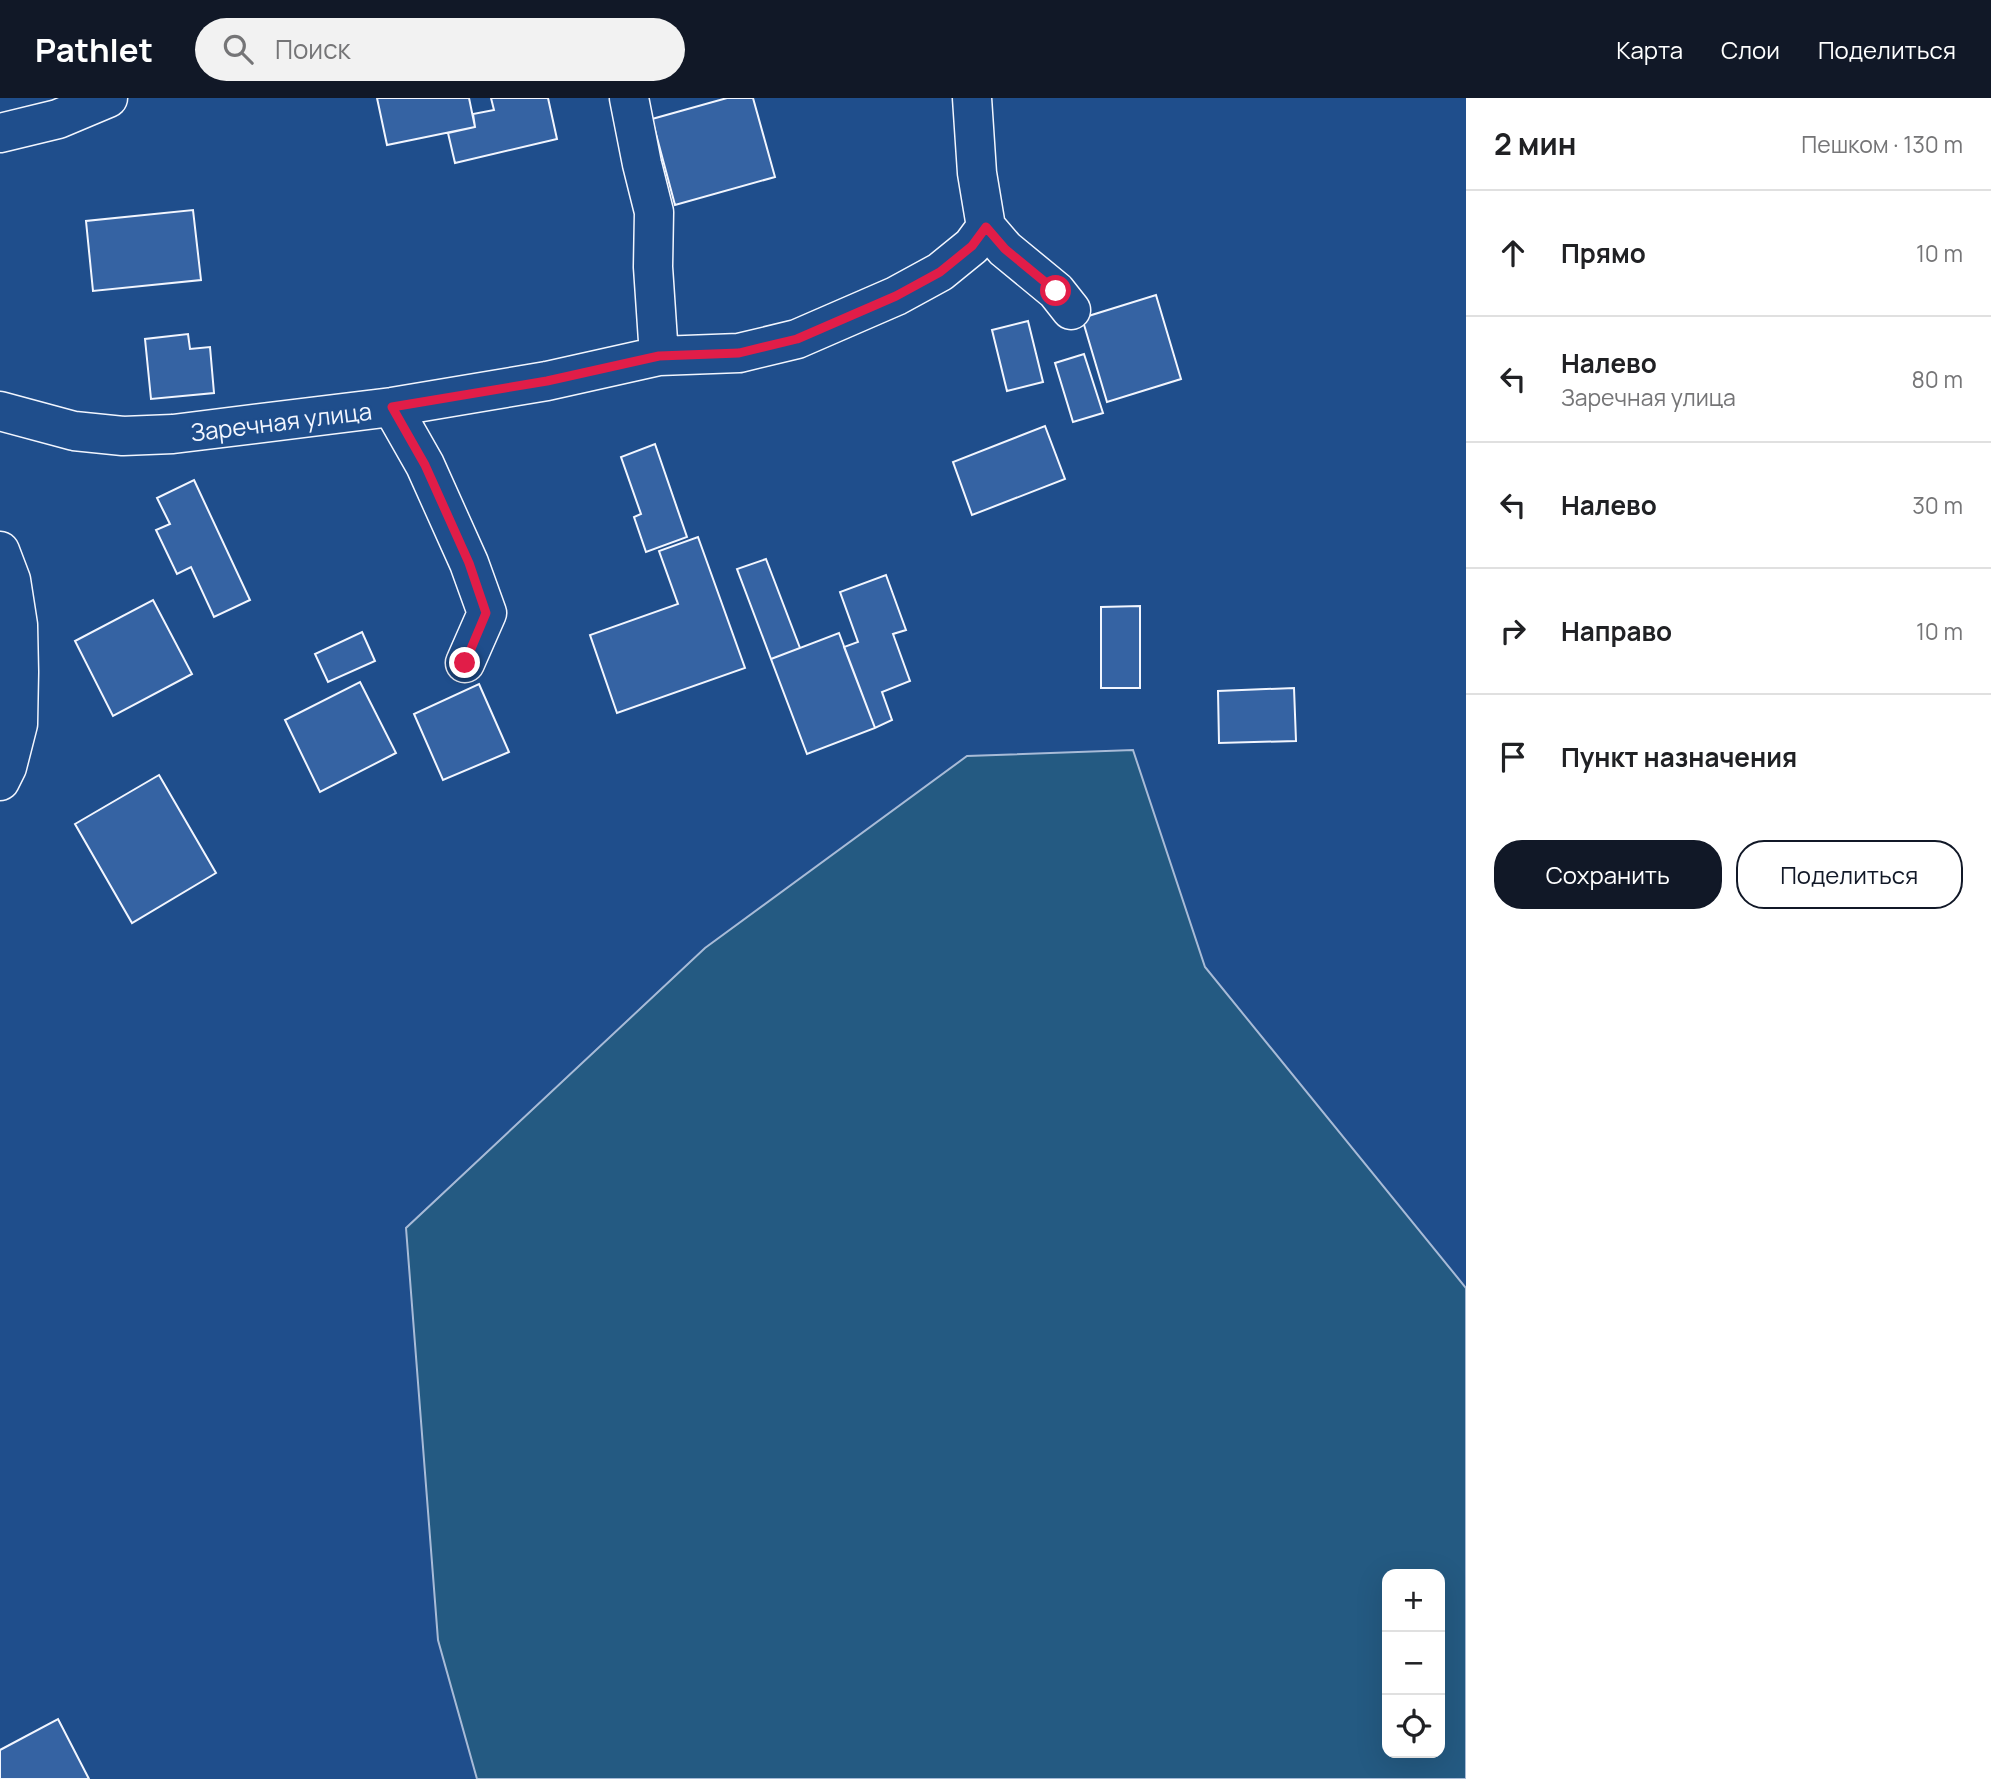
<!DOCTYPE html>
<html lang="ru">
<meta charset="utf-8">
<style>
:root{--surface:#fff;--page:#f2f2f2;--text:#202124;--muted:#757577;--line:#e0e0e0;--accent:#111827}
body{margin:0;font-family:Manrope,sans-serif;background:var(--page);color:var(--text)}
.controls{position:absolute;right:21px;bottom:21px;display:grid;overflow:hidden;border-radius:14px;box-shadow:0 7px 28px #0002}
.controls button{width:63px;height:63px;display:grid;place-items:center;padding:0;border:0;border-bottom:2px solid var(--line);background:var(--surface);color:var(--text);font:35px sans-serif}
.stop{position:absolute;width:21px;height:21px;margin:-16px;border:5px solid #e11d48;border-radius:50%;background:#fff}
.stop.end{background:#e11d48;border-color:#fff;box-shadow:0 2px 7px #0008}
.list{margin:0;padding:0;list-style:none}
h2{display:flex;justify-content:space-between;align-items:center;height:91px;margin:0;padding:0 28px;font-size:30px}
h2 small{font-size:23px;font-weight:400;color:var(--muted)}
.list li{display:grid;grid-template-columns:46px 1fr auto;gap:21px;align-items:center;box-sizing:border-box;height:126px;padding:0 28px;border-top:2px solid var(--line)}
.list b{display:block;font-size:26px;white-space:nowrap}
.list p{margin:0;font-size:23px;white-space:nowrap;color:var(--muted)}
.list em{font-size:23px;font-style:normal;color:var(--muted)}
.actions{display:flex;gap:14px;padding:21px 28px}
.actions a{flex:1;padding:16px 0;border:2px solid var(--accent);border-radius:28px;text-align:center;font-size:24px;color:var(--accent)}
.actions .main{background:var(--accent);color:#fff}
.icon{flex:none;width:38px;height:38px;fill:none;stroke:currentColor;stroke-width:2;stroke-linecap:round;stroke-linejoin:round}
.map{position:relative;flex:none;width:1466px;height:1681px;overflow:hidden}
header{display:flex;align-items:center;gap:42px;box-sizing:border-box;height:98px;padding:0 35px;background:var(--accent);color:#fff}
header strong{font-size:33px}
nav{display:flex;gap:38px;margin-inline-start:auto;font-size:24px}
.search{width:490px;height:63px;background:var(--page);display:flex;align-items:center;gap:18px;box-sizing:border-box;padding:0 24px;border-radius:38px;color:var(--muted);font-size:26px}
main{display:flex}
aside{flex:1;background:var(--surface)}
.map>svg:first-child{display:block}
</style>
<header>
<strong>Pathlet</strong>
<div class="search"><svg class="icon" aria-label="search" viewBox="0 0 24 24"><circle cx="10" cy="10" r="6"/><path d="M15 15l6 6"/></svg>Поиск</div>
<nav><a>Карта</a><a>Слои</a><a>Поделиться</a></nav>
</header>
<main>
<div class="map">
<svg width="1466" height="1681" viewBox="0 0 1466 1681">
<rect width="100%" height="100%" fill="#1f4e8c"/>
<!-- green -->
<path fill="#245a82" stroke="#a8bbd7" stroke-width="2" fill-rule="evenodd" d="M1133,652L1205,869L1466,1190V1681H477L438,1542L406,1130L705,850L967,658ZM1387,1476H1440V1655H1387Z"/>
<!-- building -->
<path fill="#3563a3" stroke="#f2f6ff" stroke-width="2" d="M377,0H469L475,29L387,47Z
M491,0H548L557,41L455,65L448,35L475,29L473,16L494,12Z
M727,0H753L775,79L675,107L652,21Z
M193,112L201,182L93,193L86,123Z
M1156,197L1181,281L1107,304L1082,220Z
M1028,223L1043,284L1007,293L992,232Z
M188,236L190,251L210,249L214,295L151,301L145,241Z
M1084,256L1103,315L1073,324L1055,265Z
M1045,328L1065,381L972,417L953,364Z
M655,346L687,439L646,454L634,419L641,416L621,359Z
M194,382L250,502L214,519L191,469L177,476L156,432L170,426L157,400Z
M698,439L745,570L617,615L590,537L678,506L659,453Z
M766,461L800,550L771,561L737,471Z
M886,477L906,532L893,536L910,583L882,594L892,622L875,630L844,549L858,544L840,494Z
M153,502L192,576L113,618L75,543Z
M1140,508V590H1101V509Z
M362,534L375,563L328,584L315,556Z
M839,535L875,630L807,656L771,561Z
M360,584L396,655L320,694L285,622Z
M479,586L509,654L443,682L414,616Z
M1294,590L1296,643L1219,645L1218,593Z
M159,677L216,775L132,825L75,726Z
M58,1621L89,1681H0V1652Z"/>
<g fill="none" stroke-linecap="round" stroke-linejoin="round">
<defs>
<path id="minor" d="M629,0L642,66L654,114L653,169L659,258
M972,0L977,75L986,129L1005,151L1056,193L1071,212
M0,35L58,21L108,0
M392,309L425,367L469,465L487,515L465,565
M0,313L74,333L123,338L173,336L392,309L547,283L659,258L739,255L797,241L896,198L940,174L972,148L986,129
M0,453L11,482L18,527L19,574L18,626L7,669L0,683"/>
</defs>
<!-- minor casing -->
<use href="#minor" stroke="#f2f6ff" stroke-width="41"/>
<!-- minor -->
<use href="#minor" stroke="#1f4e8c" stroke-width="38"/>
</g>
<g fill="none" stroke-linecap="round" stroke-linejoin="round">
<!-- route -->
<path stroke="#e11d48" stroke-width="9" d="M465,565L486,515L469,465L425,367L392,309L547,283L659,258L739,255L797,241L896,198L940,174L972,148L986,129L1005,151L1056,193"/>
</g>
<g text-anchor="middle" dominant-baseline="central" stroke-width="5" stroke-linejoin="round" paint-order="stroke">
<!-- street labels -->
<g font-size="24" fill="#f2f6ff" stroke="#1f4e8c">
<text transform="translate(281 323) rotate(-7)">Заречная улица</text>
</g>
</g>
</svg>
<div class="controls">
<button>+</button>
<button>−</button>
<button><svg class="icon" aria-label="locate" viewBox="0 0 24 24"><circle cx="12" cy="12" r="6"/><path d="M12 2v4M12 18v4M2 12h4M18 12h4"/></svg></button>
</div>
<div class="stop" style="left:1056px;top:193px"></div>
<div class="stop end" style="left:465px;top:565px"></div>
</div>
<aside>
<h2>2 мин<small>Пешком · 130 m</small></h2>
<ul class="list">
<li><svg class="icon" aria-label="ahead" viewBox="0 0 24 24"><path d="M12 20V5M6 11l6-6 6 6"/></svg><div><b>Прямо</b></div><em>10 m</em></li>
<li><svg class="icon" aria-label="left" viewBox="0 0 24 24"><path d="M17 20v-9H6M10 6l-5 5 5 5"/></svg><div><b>Налево</b><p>Заречная улица</p></div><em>80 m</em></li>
<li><svg class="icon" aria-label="left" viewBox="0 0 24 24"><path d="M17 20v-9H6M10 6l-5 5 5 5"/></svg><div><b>Налево</b></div><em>30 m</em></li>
<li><svg class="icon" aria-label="right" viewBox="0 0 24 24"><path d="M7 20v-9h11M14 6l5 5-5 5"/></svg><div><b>Направо</b></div><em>10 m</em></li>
<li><svg class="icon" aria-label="arrive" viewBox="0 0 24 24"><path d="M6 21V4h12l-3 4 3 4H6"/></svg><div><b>Пункт назначения</b></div></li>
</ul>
<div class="actions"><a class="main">Сохранить</a><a>Поделиться</a></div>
</aside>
</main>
